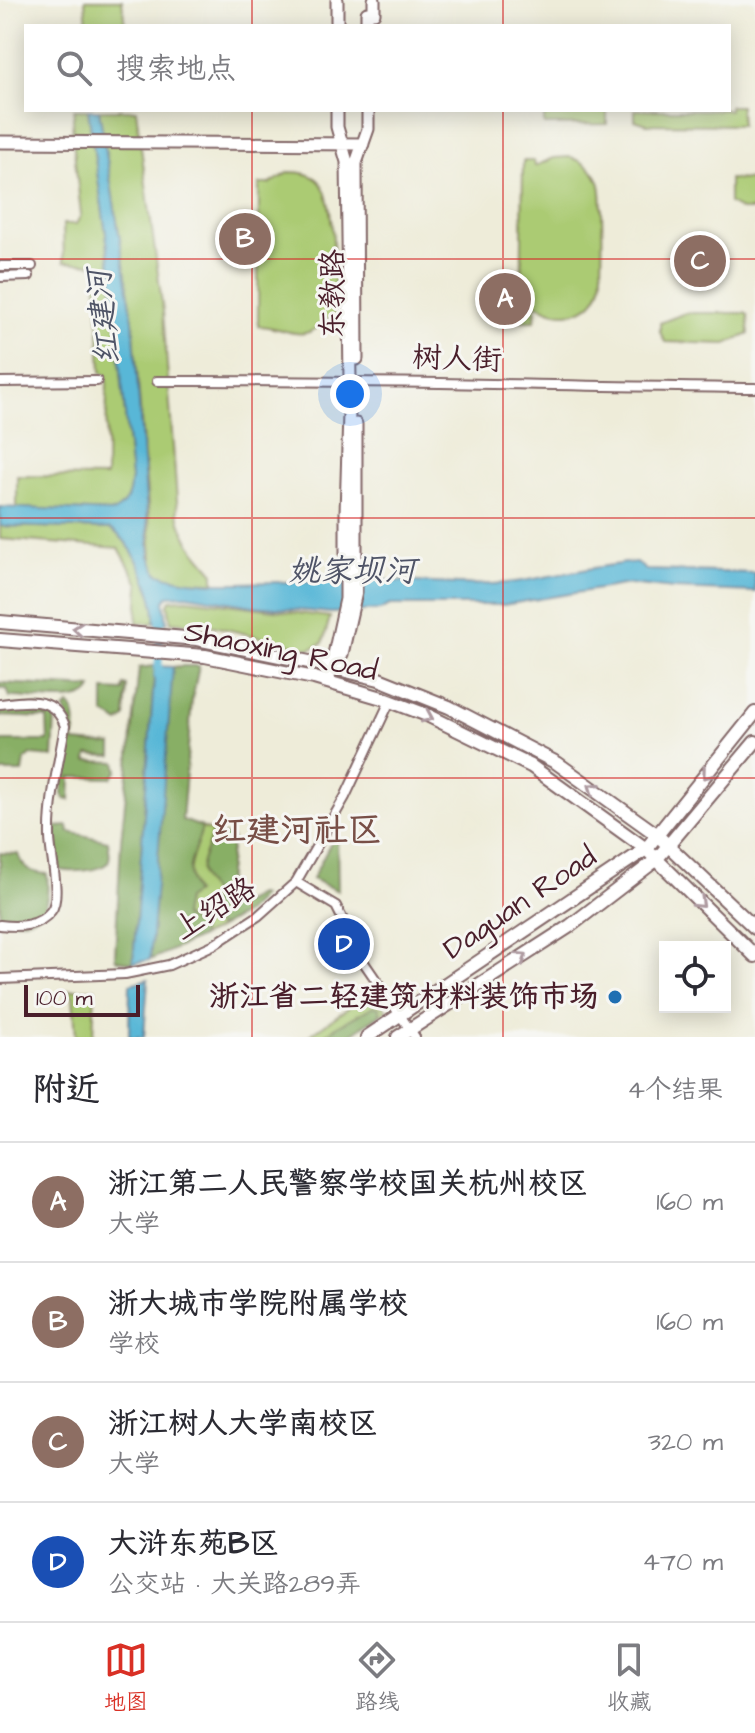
<!DOCTYPE html>
<html lang="zh">
<meta charset="utf-8">
<style>
:root{--surface:#fff;--page:#f2f2f3;--text:#2b2b33;--muted:#7c7c81;--line:#e1e1e2;--accent:#d93025}
body{margin:0;font-family:"Architects Daughter","LXGW WenKai TC",sans-serif;background:var(--page);color:var(--text)}
.controls{position:absolute;right:24px;bottom:24px;display:grid;overflow:hidden;border-radius:0px;box-shadow:0 4px 20px #0003}
.controls button{width:72px;height:72px;display:grid;place-items:center;padding:0;border:0;border-bottom:2px solid var(--line);background:var(--surface);color:var(--text);font:40px sans-serif}
.scale{position:absolute;left:24px;bottom:20px;width:116px;box-sizing:border-box;padding-left:8px;border:4px solid #4a1f2b;border-top:0;font-size:22px;line-height:28px;white-space:nowrap;color:#4a1f2b;-webkit-text-stroke:6px #f6f6f2;paint-order:stroke}
.you{position:absolute;left:350px;top:394px;width:28px;height:28px;margin:-20px;border:6px solid #fff;border-radius:50%;background:#1a73e8;box-shadow:0 0 0 12px #1a73e833}
.badge{display:grid;place-items:center;width:52px;height:52px;border-radius:50%;background:var(--accent);color:#fff;font-size:26px;font-weight:700}
.pin{position:absolute;translate:-50% -50%;border:4px solid #fff;box-shadow:0 2px 8px #0006}
.list{margin:0;padding:0;list-style:none}
h2{display:flex;justify-content:space-between;align-items:center;height:104px;margin:0;padding:0 32px;font-size:34px}
h2 small{font-size:26px;font-weight:400;color:var(--muted)}
.list li{display:grid;grid-template-columns:52px 1fr auto;gap:24px;align-items:center;box-sizing:border-box;height:120px;padding:0 32px;border-top:2px solid var(--line)}
.list b{display:block;font-size:30px;white-space:nowrap}
.list p{margin:0;font-size:26px;white-space:nowrap;color:var(--muted)}
.list em{font-size:26px;font-style:normal;color:var(--muted)}
.icon{flex:none;width:44px;height:44px;fill:none;stroke:currentColor;stroke-width:2;stroke-linecap:round;stroke-linejoin:round}
.map{position:relative;flex:none;width:755px;height:1037px;overflow:hidden}
.search{position:absolute;background:var(--surface);box-shadow:0 4px 20px #0003;left:24px;right:24px;top:24px;height:88px;display:flex;align-items:center;gap:20px;box-sizing:border-box;padding:0 28px;border-radius:0px;color:var(--muted);font-size:30px}
.sheet{height:584px;background:var(--surface)}
nav{display:flex;justify-content:space-around;align-items:center;box-sizing:border-box;height:112px;border-top:2px solid var(--line);background:var(--surface);font-size:22px;color:var(--muted)}
nav a{display:grid;justify-items:center;gap:4px}
nav .on{color:var(--accent)}
.map>svg:first-child{display:block}
</style>
<div class="map">
<svg width="755" height="1037" viewBox="0 0 755 1037">
<rect width="100%" height="100%" fill="#f6f6f2"/>
<filter id="ink" filterUnits="userSpaceOnUse"><feTurbulence type="fractalNoise" baseFrequency=".0125" numOctaves="2"/><feDisplacementMap in="SourceGraphic" scale="16" xChannelSelector="R" yChannelSelector="G"/><feConvolveMatrix kernelMatrix="1 2 1 2 8 2 1 2 1" color-interpolation-filters="sRGB"/></filter>
<filter id="wash" filterUnits="userSpaceOnUse"><feTurbulence type="fractalNoise" baseFrequency=".006" numOctaves="4" result="noise"/><feDisplacementMap in="SourceGraphic" scale="32" xChannelSelector="R" yChannelSelector="G"/><feGaussianBlur stdDeviation="1.8" result="paint"/><feColorMatrix in="noise" values="0 0 0 0 0 0 0 0 0 0 0 0 0 0 0 0 0 1.4 0 .05"/><feComposite in="paint" operator="in"/></filter>
<g filter="url(#wash)">
<rect width="100%" height="100%" fill="#eeecd9"/>
<!-- green -->
<path fill="#abcb73" stroke="#7a754f" stroke-width="2" d="M85,0H122L125,26H87Z
M729,106H740L741,125L647,124L635,120V110H729Z
M74,110H88L112,275L131,478C130,493 128,504 113,512L17,508V476L106,477L107,376L101,373L96,264L64,262L63,224H76L81,215L72,130Z
M99,110H136L163,311L178,514C184,540 197,554 214,573V582C196,581 165,584 153,568L133,320Z
M544,110H607V124L544,125Z
M569,157C582,160 597,171 600,185C603,196 603,273 601,285C595,316 558,320 536,303L535,321H521L523,161H534L535,166L554,158Z
M289,172C299,172 312,174 319,181C337,198 334,290 335,318L326,319C304,347 284,326 258,326L259,184H270Z
M729,179L754,180L755,210H741L729,203Z
M685,313H745L748,315L749,334L726,344L665,342L660,332V323Z
M0,526L110,529C134,541 157,596 155,623H137L139,584L119,548L0,539Z
M187,599L330,617L323,643L310,649L205,624L171,622L168,604L171,600Z
M182,821L232,838L226,890L247,912L214,931L176,947Z
M95,989L93,1037H76L73,996L68,990Z
M372,991L387,1010L347,1037H307Z"/>
<!-- forest -->
<path fill="#88af65" stroke="#696748" stroke-width="2" d="M155,666L133,963L117,960L115,957L121,841L139,668Z
M181,666H199L192,700L182,820L202,827C197,852 181,868 195,893L186,899L183,916L201,928V937L150,960L170,692L173,667Z
M0,683L92,688C84,709 30,696 10,697L7,689H0Z
M124,685L127,686L125,718L119,723L104,713V690L123,691Z
M69,705C79,717 75,728 74,742L112,745V756L88,755L87,761L116,762L118,770L112,778L71,777L70,800L65,799L62,794L70,723L64,709Z
M5,706C22,706 43,702 55,716L53,757L31,755L25,760L23,772H0V741H48L47,718L0,716V707Z
M68,826L69,832L108,841C108,847 112,856 108,862C101,872 70,872 60,870L55,827Z
M212,831L232,838L226,890L239,905L258,895L262,896L247,912L220,927L217,926C208,913 212,906 212,892C188,867 208,858 212,831Z
M337,831L338,891L312,879Z
M0,853L18,854C23,869 31,873 47,874C51,914 39,923 0,921Z
M374,1006L380,1008V1014L347,1037H323L339,1025Z"/>
<!-- water -->
<path fill="#59b7d7" stroke="#526b81" stroke-width="2" d="M88,110H99L133,320L150,556L157,573C196,588 242,582 284,582C314,582 345,579 375,580C418,581 473,588 515,582C556,576 595,566 636,562L646,570L755,573V592L674,589L629,584L503,605H390L380,610L331,613L253,606L187,595L168,596L164,601L167,623H155C157,596 134,541 110,529L0,526V507L113,512C128,504 130,493 131,478L112,275Z
M155,666L173,667L150,960L133,963Z
M148,979L144,1037H129L130,984Z"/>
<g fill="none" stroke-linecap="round" stroke-linejoin="round">
<!-- canal -->
<path stroke="#59b7d7" stroke-width="8" d="M158,676L161,614"/>
</g>
</g>
<g filter="url(#ink)">
<g fill="none" stroke-linecap="round" stroke-linejoin="round">
<defs>
<path id="street" d="M0,266H32
M0,277L29,276
M157,381C356,380 555,386 755,388
M0,382L97,381
M0,704C28,701 54,695 65,726C59,762 49,801 50,837C50,856 62,897 51,911C39,927 18,927 0,925
M296,882L336,906L365,964L415,1037
M0,979L125,974L169,965L215,944L258,916L296,882L345,797L390,701"/>
<path id="secondary" d="M337,0V26
M367,26V13H374V0
M0,142L363,144
M357,359L356,163L368,129V110
M333,667L342,654L356,592V424
M328,682L346,599V513L350,380L347,162L337,127V110"/>
<path id="primary" d="M0,622L197,639L314,663L379,679L449,707L557,763L656,834L755,928
M0,640L205,656L314,678L382,698L427,715L531,766L646,849L755,956
M367,1037L646,849L755,713
M398,1037L570,926L656,860L755,742"/>
</defs>
<!-- street casing -->
<use href="#street" stroke="#836768" stroke-width="12"/>
<!-- secondary casing -->
<use href="#secondary" stroke="#836768" stroke-width="15"/>
<!-- primary casing -->
<use href="#primary" stroke="#836768" stroke-width="16"/>
<!-- street -->
<use href="#street" stroke="#fff" stroke-width="8"/>
<!-- secondary -->
<use href="#secondary" stroke="#fff" stroke-width="11"/>
<!-- primary -->
<use href="#primary" stroke="#fff" stroke-width="12"/>
</g>
<!-- one-way arrows -->
<defs><path id="oneway-chevron" d="M-2-3.5L2.5 0L-2 3.5" fill="none" stroke-width="1.6" stroke-linecap="round" stroke-linejoin="round" transform="scale(2)"/></defs>
<g stroke="#ae9aa0">
<use href="#oneway-chevron" transform="translate(78 629) rotate(-175)"/>
<use href="#oneway-chevron" transform="translate(428 717) rotate(24)"/>
<use href="#oneway-chevron" transform="translate(707 774) rotate(130)"/>
<use href="#oneway-chevron" transform="translate(593 788) rotate(-145)"/>
<use href="#oneway-chevron" transform="translate(700 903) rotate(44)"/>
<use href="#oneway-chevron" transform="translate(522 957) rotate(-33)"/>
</g>
</g>
<!-- grid -->
<path fill="none" stroke="#d62828" stroke-width="2" stroke-opacity="0.55" d="M252,0V26M503,0V26M252,110V1037M503,110V1037M0,259H755M0,518H755M0,778H755"/>
<!-- markers -->
<circle fill="#1f6fb2" stroke="#f6f6f2" stroke-width="3" cx="615" cy="997" r="8"/>
<g text-anchor="middle" dominant-baseline="central" stroke-width="6" stroke-linejoin="round" paint-order="stroke">
<!-- street labels -->
<g font-size="30" fill="#4a1f2b" stroke="#f6f6f2">
<text transform="translate(333 294) rotate(-90)">东教路</text>
<text transform="translate(457 359) rotate(2)">树人街</text>
<text transform="translate(281 651) rotate(12)">Shaoxing Road</text>
<text transform="translate(520 903) rotate(-34)">Daguan Road</text>
<text transform="translate(215 909) rotate(-32)">上绍路</text>
</g>
<!-- poi labels -->
<g font-size="30" font-weight="bold" fill="#4a1f2b" stroke="#f6f6f2" text-anchor="end">
<text x="599" y="997">浙江省二轻建筑材料装饰市场</text>
</g>
<!-- water labels -->
<g font-size="32" font-style="italic" fill="#4f5467" stroke="#f6f6f2">
<text transform="translate(104 317) rotate(-96)">红建河</text>
<text x="352" y="571">姚家坝河</text>
</g>
<!-- quarter labels -->
<g font-size="34" font-weight="bold" fill="#784f47" stroke="#f6f6f2">
<text x="297" y="831">红建河社区</text>
</g>
</g>
</svg>
<div class="controls">
<button><svg class="icon" aria-label="locate" viewBox="0 0 24 24"><circle cx="12" cy="12" r="6"/><path d="M12 2v4M12 18v4M2 12h4M18 12h4"/></svg></button>
</div>
<div class="scale">100 m</div>
<div class="you"></div>
<div class="pin badge" style="left:505px;top:299px;background:#8d6e63">A</div>
<div class="pin badge" style="left:245px;top:239px;background:#8d6e63">B</div>
<div class="pin badge" style="left:700px;top:261px;background:#8d6e63">C</div>
<div class="pin badge" style="left:344px;top:944px;background:#1a4fb4">D</div>
<div class="search"><svg class="icon" aria-label="search" viewBox="0 0 24 24"><circle cx="10" cy="10" r="6"/><path d="M15 15l6 6"/></svg>搜索地点</div>
</div>
<section class="sheet">
<h2>附近<small>4个结果</small></h2>
<ul class="list">
<li><span class="badge" style="background:#8d6e63">A</span><div><b>浙江第二人民警察学校国关杭州校区</b><p>大学</p></div><em>160 m</em></li>
<li><span class="badge" style="background:#8d6e63">B</span><div><b>浙大城市学院附属学校</b><p>学校</p></div><em>160 m</em></li>
<li><span class="badge" style="background:#8d6e63">C</span><div><b>浙江树人大学南校区</b><p>大学</p></div><em>320 m</em></li>
<li><span class="badge" style="background:#1a4fb4">D</span><div><b>大浒东苑B区</b><p>公交站 · 大关路289弄</p></div><em>470 m</em></li>
</ul>
</section>
<nav>
<a class="on"><svg class="icon" aria-label="map" viewBox="0 0 24 24"><path d="M3 6l6-2 6 2 6-2v14l-6 2-6-2-6 2zM9 4v14M15 6v14"/></svg>地图</a>
<a><svg class="icon" aria-label="directions" viewBox="0 0 24 24"><path d="M12 3l9 9-9 9-9-9zM9 14v-3h6M13 9l2 2-2 2"/></svg>路线</a>
<a><svg class="icon" aria-label="saved" viewBox="0 0 24 24"><path d="M7 4h10v16l-5-4-5 4z"/></svg>收藏</a>
</nav>
